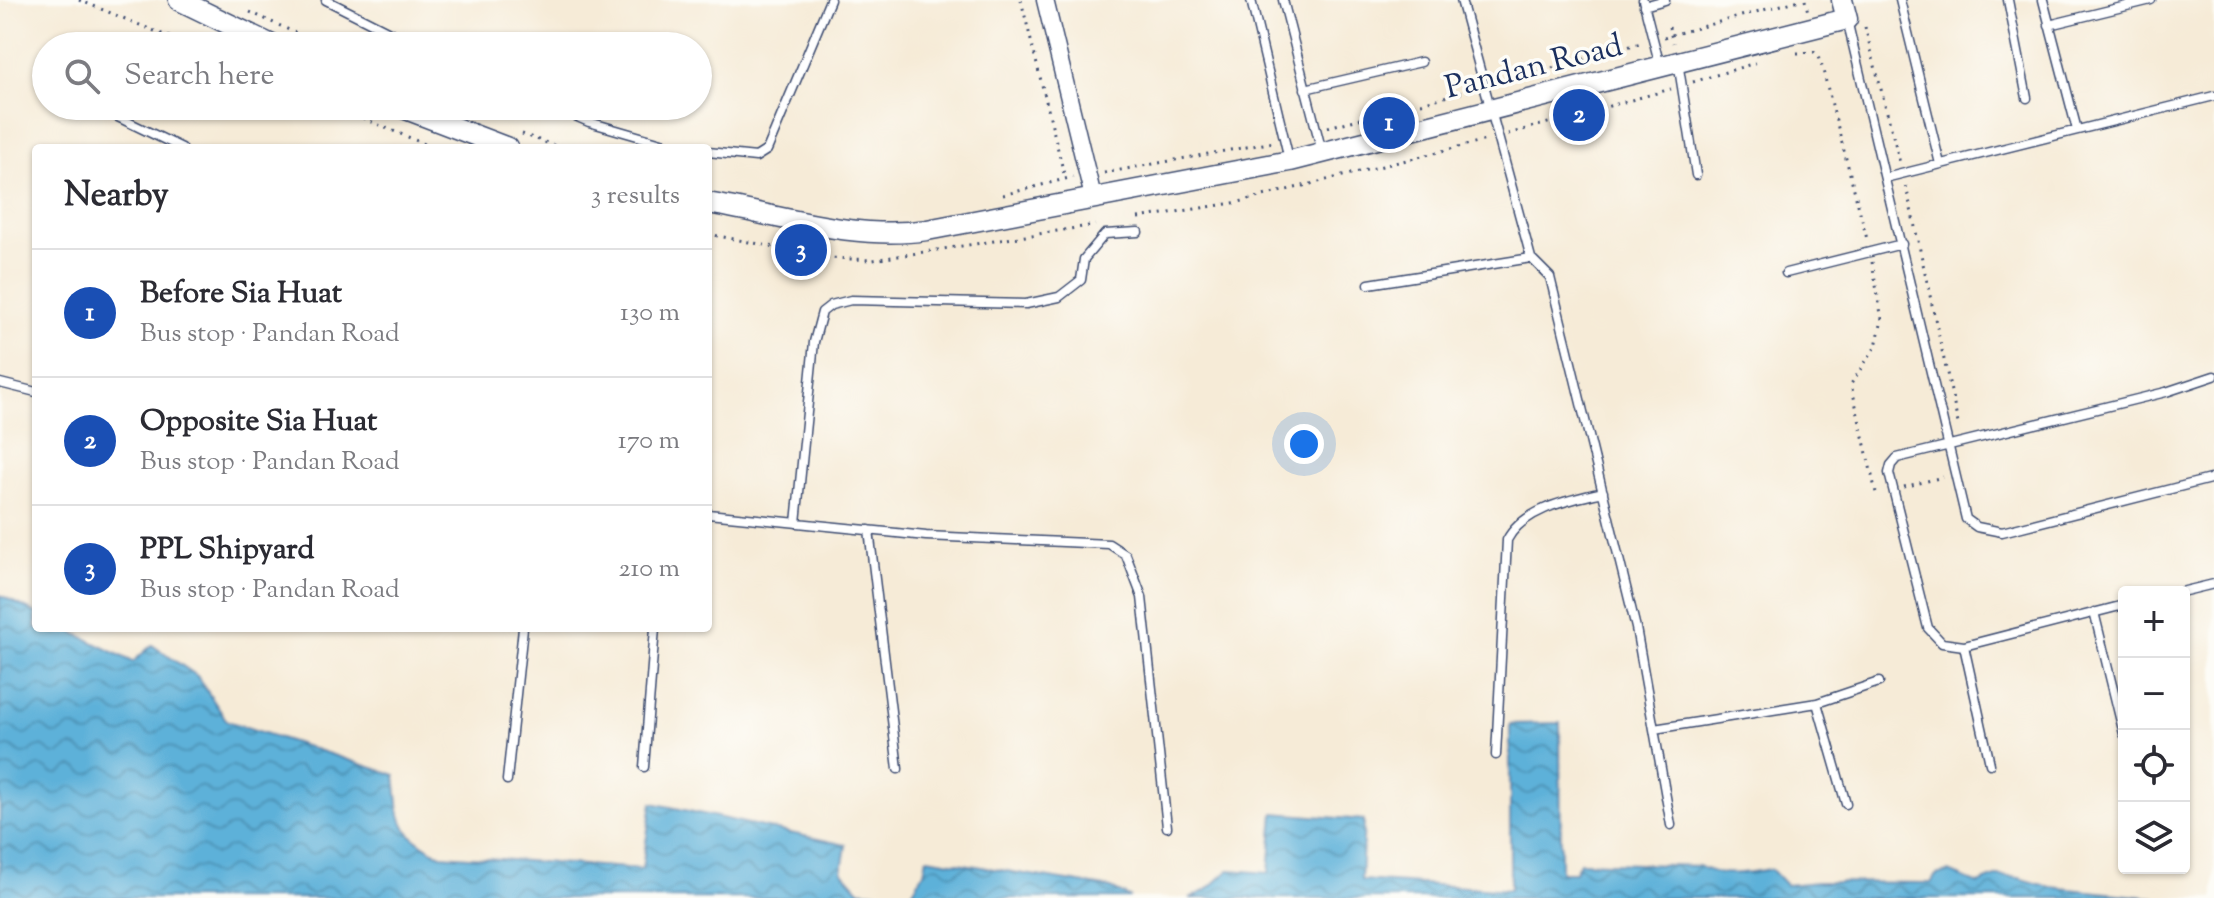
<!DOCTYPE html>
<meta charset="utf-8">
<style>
:root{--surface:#fff;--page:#f2f2f3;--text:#2b2b33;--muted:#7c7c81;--line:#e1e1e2;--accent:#d1495b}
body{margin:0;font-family:"Sorts Mill Goudy",serif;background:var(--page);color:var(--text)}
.controls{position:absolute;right:24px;bottom:24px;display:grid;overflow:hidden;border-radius:8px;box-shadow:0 2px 6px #0004}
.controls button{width:72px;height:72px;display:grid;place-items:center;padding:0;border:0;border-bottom:2px solid var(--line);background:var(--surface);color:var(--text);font:40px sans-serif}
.you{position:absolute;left:1304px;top:444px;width:28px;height:28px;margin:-20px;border:6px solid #fff;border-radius:50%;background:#1a73e8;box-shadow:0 0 0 12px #1a73e833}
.badge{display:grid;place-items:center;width:52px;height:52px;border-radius:50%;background:var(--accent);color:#fff;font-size:26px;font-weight:700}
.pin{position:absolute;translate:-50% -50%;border:4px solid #fff;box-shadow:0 2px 8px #0006}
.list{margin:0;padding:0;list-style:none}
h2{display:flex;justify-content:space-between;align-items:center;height:104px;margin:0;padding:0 32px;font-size:34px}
h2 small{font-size:26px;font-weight:400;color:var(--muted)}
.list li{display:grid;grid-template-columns:52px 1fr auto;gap:24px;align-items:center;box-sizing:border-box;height:128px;padding:0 32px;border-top:2px solid var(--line)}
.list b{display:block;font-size:30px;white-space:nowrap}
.list p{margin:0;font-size:26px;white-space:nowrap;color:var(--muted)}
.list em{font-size:26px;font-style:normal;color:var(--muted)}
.icon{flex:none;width:44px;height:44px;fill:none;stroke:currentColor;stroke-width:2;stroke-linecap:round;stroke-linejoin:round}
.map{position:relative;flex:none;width:2214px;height:898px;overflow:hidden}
.search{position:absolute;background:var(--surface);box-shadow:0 2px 6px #0004;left:32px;top:32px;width:680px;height:88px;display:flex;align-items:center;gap:20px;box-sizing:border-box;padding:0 28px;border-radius:44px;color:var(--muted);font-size:30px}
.panel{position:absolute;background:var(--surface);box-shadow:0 2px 6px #0004;left:32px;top:144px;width:680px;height:488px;border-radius:8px}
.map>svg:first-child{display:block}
</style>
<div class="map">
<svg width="2214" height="898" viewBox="0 0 2214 898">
<defs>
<pattern id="water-waves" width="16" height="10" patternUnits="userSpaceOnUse" patternTransform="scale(2)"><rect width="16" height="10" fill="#5db1d9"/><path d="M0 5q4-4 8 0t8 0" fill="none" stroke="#4c90b3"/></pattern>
</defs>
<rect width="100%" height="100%" fill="#fdfcf7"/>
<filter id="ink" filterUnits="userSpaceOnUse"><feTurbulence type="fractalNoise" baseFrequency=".0125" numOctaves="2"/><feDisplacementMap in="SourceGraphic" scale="16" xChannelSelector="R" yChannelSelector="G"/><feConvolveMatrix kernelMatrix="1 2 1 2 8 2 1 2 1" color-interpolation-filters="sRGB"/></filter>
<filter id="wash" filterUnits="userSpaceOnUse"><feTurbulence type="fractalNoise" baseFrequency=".006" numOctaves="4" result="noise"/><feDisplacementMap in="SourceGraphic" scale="32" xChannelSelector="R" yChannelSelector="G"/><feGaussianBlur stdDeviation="1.8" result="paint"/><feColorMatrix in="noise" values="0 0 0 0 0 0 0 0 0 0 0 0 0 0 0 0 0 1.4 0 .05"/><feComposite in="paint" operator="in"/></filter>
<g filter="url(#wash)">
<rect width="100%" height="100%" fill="#f6ebd7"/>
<!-- water -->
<path fill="url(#water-waves)" stroke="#3c709c" stroke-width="2" d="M0,595L36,613V628H65L133,662L152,645L197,676L227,721L395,775C400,820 396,832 441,855L642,869L652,803L846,845L842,871L859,890L910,896L924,872L927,858L1111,888L1131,898H0Z
M1560,723L1561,872H1575L1580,862L1699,866C1719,878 1748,873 1771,869L1786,885L1818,882L1931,883L1936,875L1949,872L1978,884L1998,876L2019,878L2050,887L2156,898H1190L1207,890L1229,870L1269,873L1274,813L1364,820L1361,880L1510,890V724Z"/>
</g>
<g filter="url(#ink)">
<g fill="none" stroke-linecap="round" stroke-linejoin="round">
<defs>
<path id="service" d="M326,0L417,46
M1251,0L1289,159
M1283,0L1322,152
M1461,0L1531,258L1550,277L1636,628L1671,825
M1643,0L1660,66
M1900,0L1940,164
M2008,0L2027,98
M2043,0L2077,130
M1644,6L1665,0
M1847,20L1966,519L1977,527L2002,532L2214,478
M2049,25L2151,0
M1678,62L1696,175
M1305,89L1421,62
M95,106L182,148
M552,106L589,122L679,148
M708,152L756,157L767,150L830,0
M1885,178L2214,96
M1786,273L1902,244
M1369,284L1531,258
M0,383L36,392
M708,514L926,536L1109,544L1126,555L1142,597L1167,827
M796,523L814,342L822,312L831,305L851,300L1026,304L1059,297L1081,280L1084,259L1105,234L1138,232
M869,530L898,769
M2181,592L2214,584
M2124,605L1964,646L1942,643L1928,628L1889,473L1891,465L1897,458L2166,392L2214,376
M2094,612L2124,734
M1964,646L1990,764
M1817,703L1846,804
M1654,729L1817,703L1879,682
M1496,755L1507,540C1524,508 1570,500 1603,492
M644,767L655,628
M507,780L523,628"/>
<path id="minor" d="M1045,0L1093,197"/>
<path id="tertiary" d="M179,0L274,46
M398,106L508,148
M708,203C779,215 854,241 927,230L1290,161L1847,19L1842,0"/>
</defs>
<!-- service casing -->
<use href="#service" stroke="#3c4b70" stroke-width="11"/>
<!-- minor casing -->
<use href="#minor" stroke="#3c4b70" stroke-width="19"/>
<!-- tertiary casing -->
<use href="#tertiary" stroke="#3c4b70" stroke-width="23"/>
<!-- path -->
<path stroke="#3c4b70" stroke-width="3" stroke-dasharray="2 6" stroke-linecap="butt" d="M79,0L191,46
M1021,0L1065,178
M1805,0L1808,12
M250,12L324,46
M1669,27L1673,43
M1865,27L1900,163
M1664,37L1800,0
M1797,53L1814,52L1820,59L1867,239
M1693,82L1755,63
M1498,83L1641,43
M334,106L434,148
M456,106L468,111
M1328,127L1471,90
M522,134L561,148
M1508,134L1671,89
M1104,173L1274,142
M1906,186L1959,428
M1003,195L1073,177
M1138,218L1239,202L1486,140
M708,234L831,258L873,260L1095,225
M1872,262L1882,320L1876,346L1851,384L1876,493L1881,492
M1904,487L1943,477"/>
<!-- service -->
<use href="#service" stroke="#fff" stroke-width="8"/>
<!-- minor -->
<use href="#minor" stroke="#fff" stroke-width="16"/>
<!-- tertiary -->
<use href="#tertiary" stroke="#fff" stroke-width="20"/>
</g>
</g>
<g text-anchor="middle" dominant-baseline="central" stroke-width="7" stroke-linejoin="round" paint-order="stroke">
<!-- street labels -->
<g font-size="32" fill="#1b2f5e" stroke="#fdfcf7">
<text transform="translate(1534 68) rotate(-14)">Pandan Road</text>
</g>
</g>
</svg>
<div class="controls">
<button>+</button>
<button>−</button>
<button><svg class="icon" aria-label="locate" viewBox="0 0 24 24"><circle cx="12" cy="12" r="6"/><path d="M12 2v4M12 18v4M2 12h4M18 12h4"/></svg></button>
<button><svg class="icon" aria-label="layers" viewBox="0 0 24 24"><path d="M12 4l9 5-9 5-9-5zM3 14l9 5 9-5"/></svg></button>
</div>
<div class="you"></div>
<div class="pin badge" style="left:1389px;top:123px;background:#1a4fb4">1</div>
<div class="pin badge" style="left:1579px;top:115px;background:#1a4fb4">2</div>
<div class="pin badge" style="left:801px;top:250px;background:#1a4fb4">3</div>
<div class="search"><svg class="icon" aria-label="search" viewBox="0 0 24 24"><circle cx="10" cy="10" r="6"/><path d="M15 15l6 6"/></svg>Search here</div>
<section class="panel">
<h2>Nearby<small>3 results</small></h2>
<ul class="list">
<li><span class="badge" style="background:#1a4fb4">1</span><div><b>Before Sia Huat</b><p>Bus stop · Pandan Road</p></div><em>130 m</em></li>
<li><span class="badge" style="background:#1a4fb4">2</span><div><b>Opposite Sia Huat</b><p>Bus stop · Pandan Road</p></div><em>170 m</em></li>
<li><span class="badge" style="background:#1a4fb4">3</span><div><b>PPL Shipyard</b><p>Bus stop · Pandan Road</p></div><em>210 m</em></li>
</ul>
</section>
</div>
